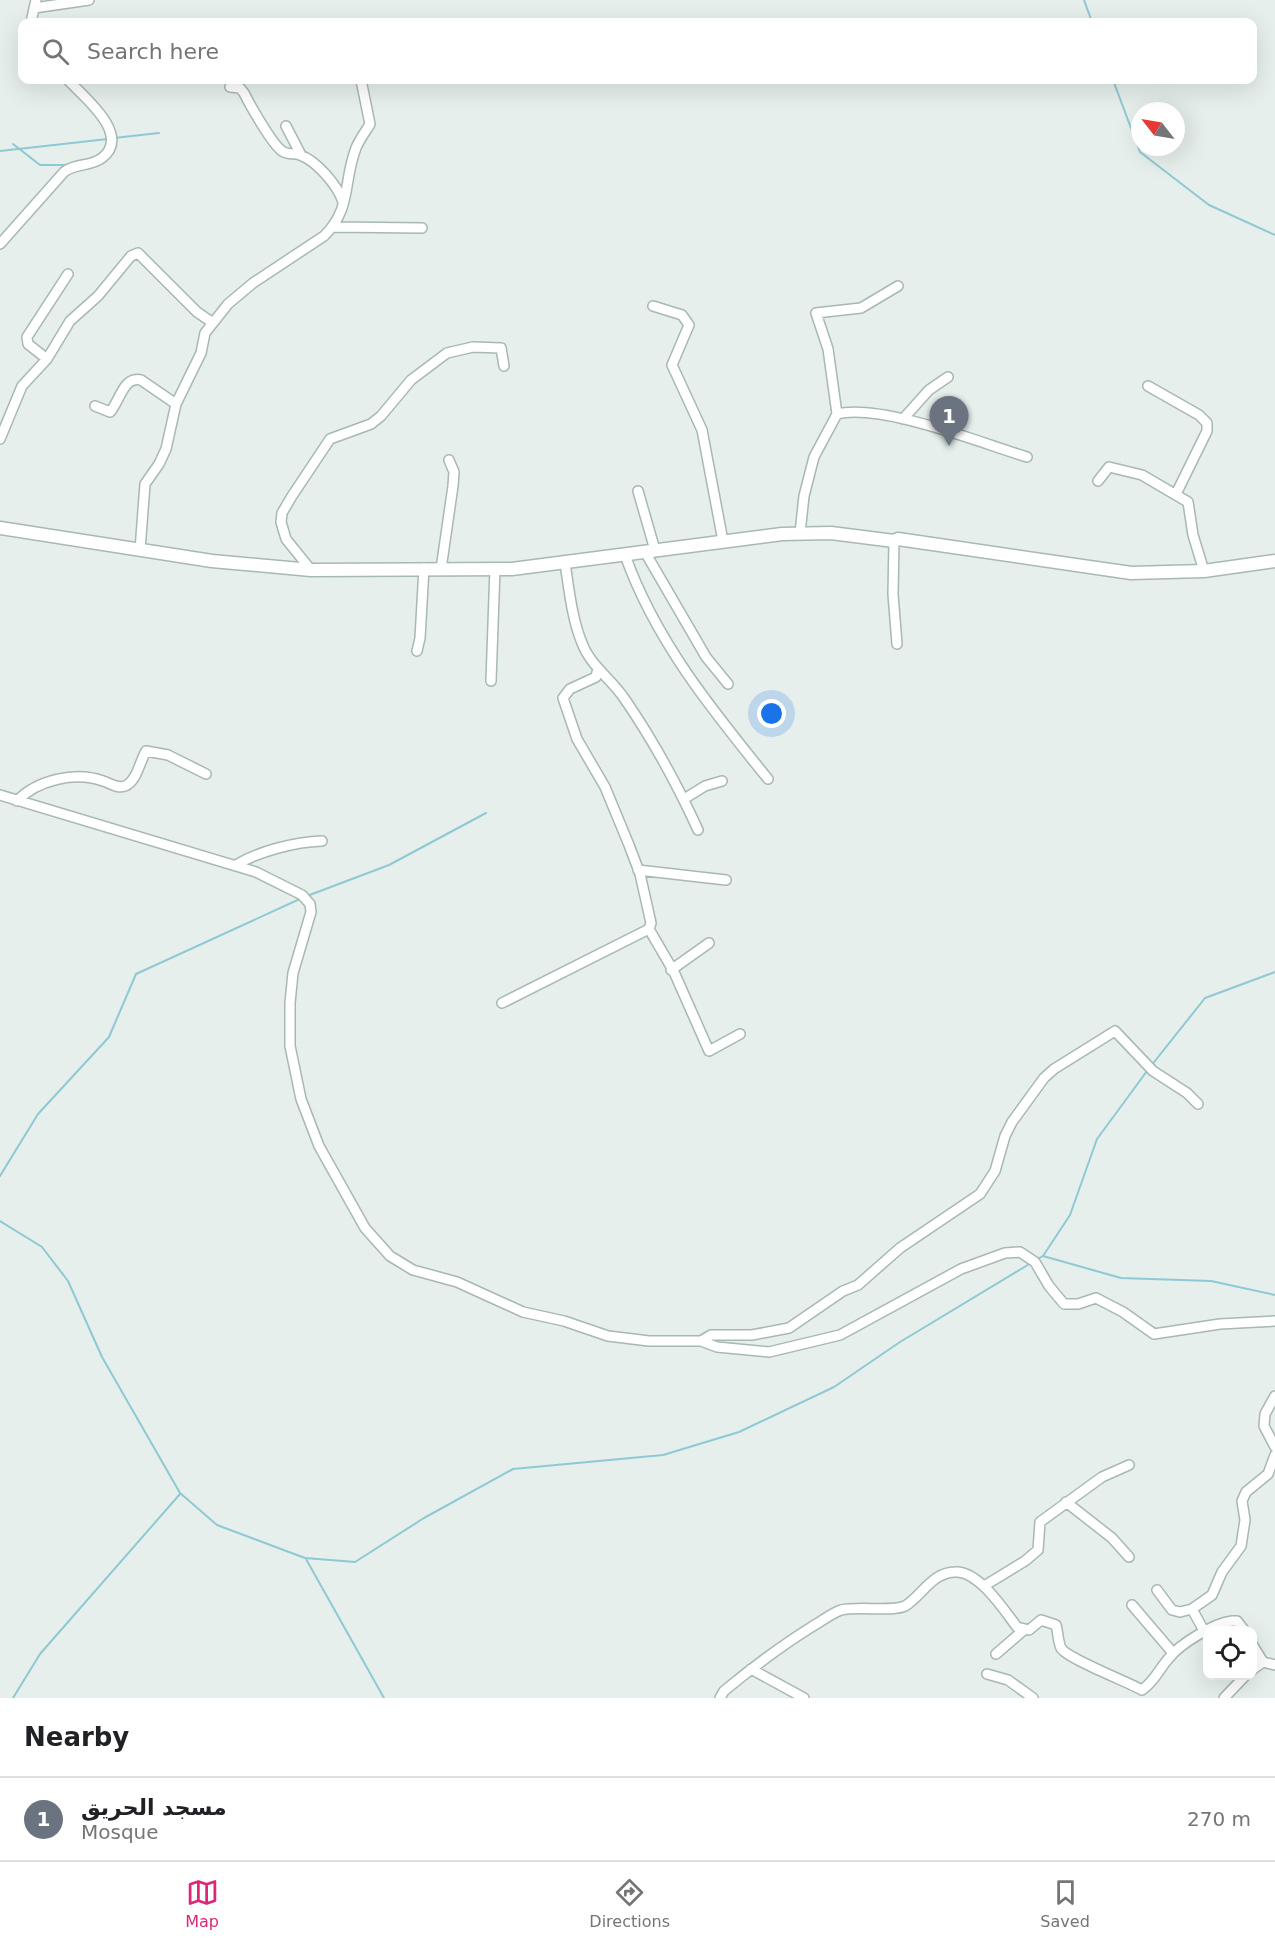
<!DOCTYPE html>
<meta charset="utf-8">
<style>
:root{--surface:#fff;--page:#f6f6f6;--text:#202124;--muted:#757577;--line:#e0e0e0;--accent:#db2777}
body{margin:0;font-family:"DejaVu Sans","Noto Sans Arabic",sans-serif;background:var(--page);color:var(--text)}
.controls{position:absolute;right:18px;bottom:18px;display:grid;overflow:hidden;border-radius:12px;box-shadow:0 6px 24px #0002}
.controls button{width:54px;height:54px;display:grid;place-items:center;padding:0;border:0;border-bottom:2px solid var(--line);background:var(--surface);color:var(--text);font:30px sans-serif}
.compass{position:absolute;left:1131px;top:102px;width:54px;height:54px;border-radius:50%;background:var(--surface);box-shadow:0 6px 24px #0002;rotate:301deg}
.you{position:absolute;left:772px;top:714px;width:21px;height:21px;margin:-15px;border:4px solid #fff;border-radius:50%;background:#1a73e8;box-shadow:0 0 0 9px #1a73e833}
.badge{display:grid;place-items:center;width:39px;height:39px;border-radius:50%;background:var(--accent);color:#fff;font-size:20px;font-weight:700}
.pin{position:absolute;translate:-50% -50px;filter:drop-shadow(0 2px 3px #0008)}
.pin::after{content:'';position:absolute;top:32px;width:21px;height:18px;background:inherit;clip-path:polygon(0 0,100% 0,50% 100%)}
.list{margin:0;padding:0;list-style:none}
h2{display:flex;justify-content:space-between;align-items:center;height:78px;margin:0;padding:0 24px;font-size:26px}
h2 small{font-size:20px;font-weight:400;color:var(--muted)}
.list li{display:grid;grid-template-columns:39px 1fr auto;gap:18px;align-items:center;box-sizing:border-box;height:84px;padding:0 24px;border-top:2px solid var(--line)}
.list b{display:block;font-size:22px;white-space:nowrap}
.list p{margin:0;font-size:20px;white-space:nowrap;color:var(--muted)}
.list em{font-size:20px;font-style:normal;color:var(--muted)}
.icon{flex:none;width:33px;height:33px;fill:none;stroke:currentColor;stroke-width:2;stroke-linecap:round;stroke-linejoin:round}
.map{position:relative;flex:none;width:1275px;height:1698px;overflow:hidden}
.search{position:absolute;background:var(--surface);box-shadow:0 6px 24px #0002;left:18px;right:18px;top:18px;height:66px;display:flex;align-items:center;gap:15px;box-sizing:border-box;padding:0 21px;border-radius:12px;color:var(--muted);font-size:22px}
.sheet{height:162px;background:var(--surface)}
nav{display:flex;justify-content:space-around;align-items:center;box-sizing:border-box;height:84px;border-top:2px solid var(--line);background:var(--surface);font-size:16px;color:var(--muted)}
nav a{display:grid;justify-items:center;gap:3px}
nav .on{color:var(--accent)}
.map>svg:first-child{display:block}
</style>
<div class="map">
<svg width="1275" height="1698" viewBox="0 0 1275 1698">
<rect width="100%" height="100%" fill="#e6efeb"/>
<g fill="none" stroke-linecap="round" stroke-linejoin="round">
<!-- stream -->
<path stroke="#8ec9d4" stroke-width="2" d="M1084,0L1092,22
M1113,80L1140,152L1209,205L1275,235
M114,138L159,133
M13,144L40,165H66
M0,151L108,139
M307,896L389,865L486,813
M1151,1066L1205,998L1275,972
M0,1176L38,1114L109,1037L136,974L302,898
M0,1221L42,1247L68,1281L102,1357L180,1493L217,1525L305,1558L355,1562L424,1518L513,1469L663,1455L739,1432L834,1387L900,1342L1031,1263
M1043,1256L1121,1278L1211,1281L1275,1295
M1036,1260L1043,1256L1070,1215L1097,1139L1147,1071
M306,1559L384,1698
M13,1698L40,1654L180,1494"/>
<defs>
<path id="minor" d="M34,8L89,0
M31,22L36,0
M230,87L240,88L244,93C250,105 272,144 282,151C288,155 294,153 300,155C317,161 338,186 343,202
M286,126L301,155
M334,227L422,228
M0,244L64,172C75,163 90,167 102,158C132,135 84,97 68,80
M653,306L682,315L689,325L672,365L702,430L723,541
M47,359L28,344L27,337L68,274
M1148,386L1199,415L1207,423V431L1176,494
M95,406L110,412C120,401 123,376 141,380L176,404
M837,414C881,403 981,443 1027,457
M903,419L929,390L948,377
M0,439L22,386L47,359L70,321L98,296L131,256L138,253L197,312L213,323
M1098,481L1109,467L1142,475L1188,502L1193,535L1204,571
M638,491L655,550
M800,533L804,496L814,457L837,414L828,349L816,313L861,308L898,286
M894,541L893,594L897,644
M140,550L145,484L159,464L166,449L176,404L201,353L205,333L228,304L253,283L324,236C352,209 343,181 356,148C359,140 366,131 370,124L361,80
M645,552L706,657L728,684
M625,555C655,640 712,710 768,779
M565,563C569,589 572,619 582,643C590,665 611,679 624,698C653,740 677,784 698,830
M441,569L453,486L454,472L449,460
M311,570L286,539L281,522L282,513L292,496L330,439L371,424L381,416L411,380L447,353L473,347L501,348L504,366
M417,651L420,638L424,568
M598,668L596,677L570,689L563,698L577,739L605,787L629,845L640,874L651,923L649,929L674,972L709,1051L740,1034
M491,681L495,568
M0,795L256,872L302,895L310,904L311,912L293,973L290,1003V1046L301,1099L319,1146L365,1228L390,1256L413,1270L457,1282L523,1312L564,1321L608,1336L649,1341H701L717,1347L769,1352L840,1335L961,1269L1005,1253L1020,1252L1035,1262L1049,1286L1064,1304H1078L1096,1298L1123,1312L1154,1334L1220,1324L1275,1321
M684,799L705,786L722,781
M17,801C37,780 75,771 103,781C110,783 117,789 125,786C137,781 140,761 146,751L168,755L206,774
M236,865C259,851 295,842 322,841
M638,870L726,880
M671,970L709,943
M502,1003L649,929
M701,1341L711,1335H752L789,1328L843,1291L858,1285L900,1248L980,1194L995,1171L1005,1136L1012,1122L1044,1078L1054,1069L1115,1031L1153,1071L1187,1093L1198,1104
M1275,1396L1265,1414L1264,1426L1275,1447
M1066,1502L1112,1538L1129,1557
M984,1586L1025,1561L1038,1550L1040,1522L1102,1477L1129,1465
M1157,1590L1172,1610L1180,1612L1192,1609L1212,1595L1222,1572L1241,1546L1245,1520L1242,1501L1246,1492L1268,1474L1275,1455
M1132,1605L1173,1653
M1192,1609L1204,1631
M1252,1644L1263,1662
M996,1654L1025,1629L1029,1630L1041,1620L1056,1625C1058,1632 1058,1642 1061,1648C1066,1658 1128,1682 1142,1690
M1263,1662L1275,1665
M751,1669L804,1698
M1252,1670L1263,1662
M987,1674L1008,1680L1033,1698
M1142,1690C1155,1681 1159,1669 1169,1658C1180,1644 1214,1623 1232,1621H1237L1244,1630
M720,1698L724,1691C753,1667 781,1646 813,1626C822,1621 832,1613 841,1610C859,1606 892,1612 905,1606C922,1596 933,1570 958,1572C981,1574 1004,1610 1017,1627L1025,1629
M1224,1698L1245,1676"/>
<path id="tertiary" d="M0,528L212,561L311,570L512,569L782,534L831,533L894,541L898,539L1131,573L1204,571L1275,561"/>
</defs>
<!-- minor casing -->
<use href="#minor" stroke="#a8b8b2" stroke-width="12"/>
<!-- tertiary casing -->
<use href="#tertiary" stroke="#a8b8b2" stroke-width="15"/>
<!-- minor -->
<use href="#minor" stroke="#fff" stroke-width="9"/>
<!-- tertiary -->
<use href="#tertiary" stroke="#fff" stroke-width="12"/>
</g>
</svg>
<div class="controls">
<button><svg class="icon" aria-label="locate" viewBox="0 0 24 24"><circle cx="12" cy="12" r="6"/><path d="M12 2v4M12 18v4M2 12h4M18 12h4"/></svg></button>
</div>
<svg class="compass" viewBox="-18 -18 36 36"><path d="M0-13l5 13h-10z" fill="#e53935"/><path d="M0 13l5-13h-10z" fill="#757577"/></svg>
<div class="you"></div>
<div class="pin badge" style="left:949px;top:446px;background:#6b7280">1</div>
<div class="search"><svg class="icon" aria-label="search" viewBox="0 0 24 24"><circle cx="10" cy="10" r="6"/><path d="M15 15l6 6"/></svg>Search here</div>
</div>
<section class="sheet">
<h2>Nearby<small></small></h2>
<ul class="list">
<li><span class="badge" style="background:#6b7280">1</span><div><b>مسجد الحريق</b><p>Mosque</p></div><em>270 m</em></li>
</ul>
</section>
<nav>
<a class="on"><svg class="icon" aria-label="map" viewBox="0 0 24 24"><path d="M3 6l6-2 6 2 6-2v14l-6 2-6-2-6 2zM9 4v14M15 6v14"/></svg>Map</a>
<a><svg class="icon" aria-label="directions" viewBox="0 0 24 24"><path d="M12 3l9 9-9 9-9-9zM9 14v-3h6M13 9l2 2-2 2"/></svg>Directions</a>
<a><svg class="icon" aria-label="saved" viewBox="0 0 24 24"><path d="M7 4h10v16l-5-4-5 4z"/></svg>Saved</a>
</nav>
